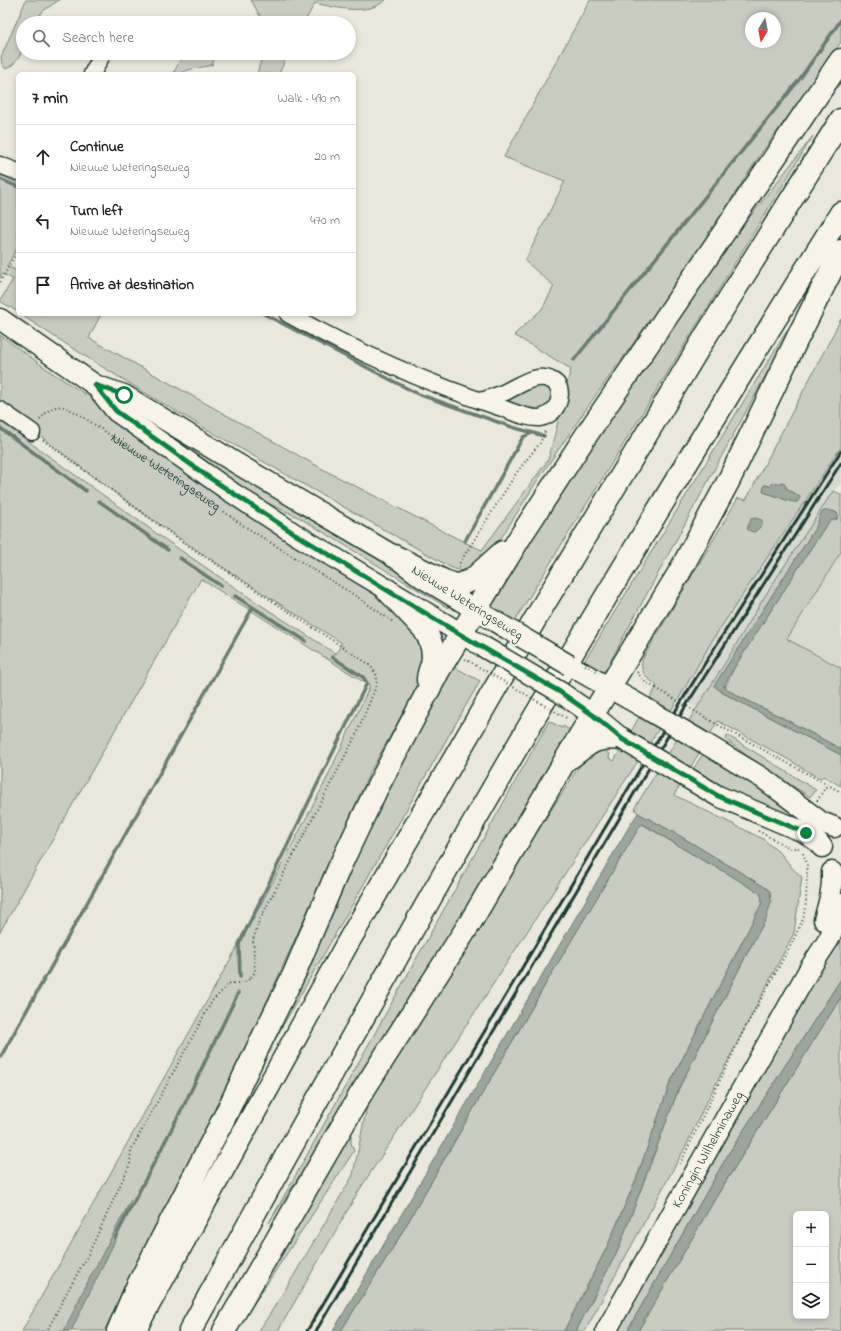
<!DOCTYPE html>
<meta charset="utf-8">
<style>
:root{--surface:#fff;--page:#f2f2f2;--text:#222;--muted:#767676;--line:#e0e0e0}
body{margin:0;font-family:"Indie Flower",sans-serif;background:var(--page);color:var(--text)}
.controls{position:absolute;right:12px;bottom:12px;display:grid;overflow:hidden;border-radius:6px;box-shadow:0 2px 6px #0003}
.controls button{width:36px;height:36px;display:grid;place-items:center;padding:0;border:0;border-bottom:1px solid var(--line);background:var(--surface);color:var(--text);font:20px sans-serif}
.compass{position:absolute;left:745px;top:12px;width:36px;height:36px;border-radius:50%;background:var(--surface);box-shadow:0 2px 6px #0003;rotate:190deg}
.stop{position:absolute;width:12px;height:12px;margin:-9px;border:3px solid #0b8043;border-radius:50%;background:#fff}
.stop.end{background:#0b8043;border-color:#fff;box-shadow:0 1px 4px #0008}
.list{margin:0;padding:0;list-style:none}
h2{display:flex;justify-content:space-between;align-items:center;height:52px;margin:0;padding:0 16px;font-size:17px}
h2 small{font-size:13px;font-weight:400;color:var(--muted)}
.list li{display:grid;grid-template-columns:26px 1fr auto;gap:12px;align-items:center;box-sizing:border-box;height:64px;padding:0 16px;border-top:1px solid var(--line)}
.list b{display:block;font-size:15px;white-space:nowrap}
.list p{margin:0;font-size:13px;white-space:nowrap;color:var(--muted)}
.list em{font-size:13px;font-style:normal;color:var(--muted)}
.icon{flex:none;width:22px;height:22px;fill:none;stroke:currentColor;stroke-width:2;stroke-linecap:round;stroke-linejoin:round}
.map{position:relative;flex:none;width:841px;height:1331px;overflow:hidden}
.search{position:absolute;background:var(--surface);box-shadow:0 2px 6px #0003;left:16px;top:16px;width:340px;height:44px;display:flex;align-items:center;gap:10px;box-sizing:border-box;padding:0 14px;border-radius:22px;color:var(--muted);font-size:15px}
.panel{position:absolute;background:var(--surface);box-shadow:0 2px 6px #0003;left:16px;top:72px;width:340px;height:244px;border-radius:6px}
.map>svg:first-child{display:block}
</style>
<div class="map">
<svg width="841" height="1331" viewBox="0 0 841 1331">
<rect width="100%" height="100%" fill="#eae8dd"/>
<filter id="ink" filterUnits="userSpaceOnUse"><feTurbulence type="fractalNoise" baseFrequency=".025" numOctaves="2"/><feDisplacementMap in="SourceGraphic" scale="8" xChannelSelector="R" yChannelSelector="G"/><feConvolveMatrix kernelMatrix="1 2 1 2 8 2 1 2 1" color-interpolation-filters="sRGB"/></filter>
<g filter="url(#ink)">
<!-- built -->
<path fill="#d9dacf" d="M841,447V484L833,491L763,599L714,682L696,708L679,698L713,639Z
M841,552V668L787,639Z"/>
<!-- green -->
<path fill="#c8ccc1" stroke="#74847a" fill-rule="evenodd" d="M26,0H59L43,11L33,23H23C23,43 26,58 6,69L2,64L1,57Z
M251,0H386C367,16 337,8 315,3L304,23H264Z
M590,0H841V42L760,155L676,284L591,402L537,481L498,543L471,571C462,572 456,570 448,566C305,484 158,406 20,314H101L89,338L328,472L464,542L482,550L548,460L560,414L567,400L568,390L566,387L571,369L514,335L542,309L554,286L525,261L565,181L504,157ZM751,18H775V42H751Z
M184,53H215L216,54L212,65C206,67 199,67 192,69C183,71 183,74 173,74Z
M263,53H288L279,74H257Z
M813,136L514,622L488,607L549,504L706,273Z
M0,175L18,183V246L7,266L17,271L18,270V312L0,301L13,279L2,274L0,278Z
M813,288L605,671L602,672L584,662Z
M841,319V447L713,639L679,698L358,1192L278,1331H259L293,1277L353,1175L369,1096L585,757L599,748L610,754L609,758L614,761L657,686C647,677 640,675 642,660L738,498L746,500ZM783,482C788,493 794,490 800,498L797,502H794L763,492L765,485L771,486Z
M0,335L51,372L119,416L202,476L243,512L370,591L415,630L420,637L424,675L369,774L225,1095L104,1331H22L258,910L324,784L370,686L201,579L0,932V421L160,536L253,600L336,654L342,643C257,590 172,536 91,475C60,452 31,428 0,405Z
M535,385L549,386L554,395L547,408L535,414L500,402Z
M119,400L452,600L448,608L300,518L244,492L209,472Z
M833,491L841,494V552L787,639L841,668V749L781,717L736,695L723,686L725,687L734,668L824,528L830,521L837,519V513L834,511L822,512L816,527L714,686L723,693L841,755V786L823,776L821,778L817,777L791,761L718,721L674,795L763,839L782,855L793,869L802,877L794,933L704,1107L687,1144L585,1331H576L618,1250L679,1088L709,1028L753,942L766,919L763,886L675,833L638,813L636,811L635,807L728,658L763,599Z
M447,663L480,681L257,1071L312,949Z
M549,721L562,728L563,726L577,734L441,958L269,1223Z
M727,735L816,790L810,797L764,768L726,740Z
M706,749L803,814L797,824L737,798L692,771Z
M642,824L702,860L727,873L761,894L762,903L670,1083L637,1177L607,1247L564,1331H341L397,1241L552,973L640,825Z
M841,932V979L729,1153L627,1331H616L692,1199L762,1071Z
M841,997V1331H638L715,1199ZM796,1214H826V1316H796Z
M351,1133V1143L354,1151L236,1331Z"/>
<!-- water -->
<path fill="#9ca69c" stroke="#6a7c72" d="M783,482L787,489L799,496L800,498L797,502C789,503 773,494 763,492L764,485L771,486L772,483L777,484Z
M827,510L837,513L838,516L837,519L830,521L824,528L734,668L725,683L726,687L723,686L736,695L781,717L841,749V755L723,693L714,686L816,527C818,522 819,516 822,512Z
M755,518L762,520V525L755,532L750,531L747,529L751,519Z
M638,813L675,833L763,886L770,891L771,902L766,919L753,942L709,1028L679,1088L618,1250L576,1331H564L607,1247L637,1177L670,1083L762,903L761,894L727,873L702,860L643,824L640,826L552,973L397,1241L341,1331H333L630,825Z
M841,979V997L715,1199L638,1331H627L729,1153Z
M131,1200L113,1245L71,1331H64L85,1287Z"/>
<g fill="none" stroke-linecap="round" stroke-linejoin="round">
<!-- stream -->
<path stroke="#6a7c72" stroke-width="3.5" d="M0,179L18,187
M264,314L418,394L512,427L544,436
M574,360L799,80L841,20
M0,428L86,491
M99,501L168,550
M465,541L523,437L532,433
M180,558L221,586
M235,596L306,641
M240,977L239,944L367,683L363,677L332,657
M0,1058L253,607
M115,1238L185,1103L238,993"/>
<defs>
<path id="minor" d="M92,74L103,53
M0,165L18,172
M288,314C355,351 426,383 499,407C511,411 527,419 540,418C545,417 550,414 553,411C561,402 564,386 551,380C536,372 517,387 503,393C496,396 488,399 480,401
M0,410L32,432"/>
<g id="major">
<path d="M0,319L95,385L116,411L231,492L295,534L482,646"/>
<path d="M95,385L124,395L241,466L394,556L423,578L496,622"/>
<path d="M569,665L645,708"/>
<path d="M580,706L593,715L622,739"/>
<path d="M706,744L764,779L821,822L834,827"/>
<path d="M686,777L718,796L806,833L818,842L822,847"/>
<path d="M824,920C829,903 833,889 832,872"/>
<path id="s2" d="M606,1331L810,968L829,939L836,922L841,904"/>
</g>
<path id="highway" d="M394,556L444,581L453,584L458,585L472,580L503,552
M387,590L424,629C431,640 435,651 432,664C430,670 428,674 428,680
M571,757C591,742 596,736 622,739
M118,1331L137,1287L224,1118L263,1037L294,974L339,868L376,790L439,670L522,534L585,437L841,60
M134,1331L347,944L544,604L707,334L841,120
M190,1331C289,1150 388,970 491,792C604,596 722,404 841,213
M224,1331L359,1097L470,923L579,737L679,573L729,480L797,339L841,251"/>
</defs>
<!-- minor casing -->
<use href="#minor" stroke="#1f3d34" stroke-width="19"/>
<!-- major casing -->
<use href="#major" stroke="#1f3d34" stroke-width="23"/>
<!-- highway casing -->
<use href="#highway" stroke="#1f3d34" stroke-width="25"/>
<!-- path -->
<g stroke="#1f3d34" stroke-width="2" stroke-dasharray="1 3" stroke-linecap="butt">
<path d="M0,282L18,250"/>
<path id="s1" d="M40,420C53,402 62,404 80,415L196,492L244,526L359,598L393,622"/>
<path d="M43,440L181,541L367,663L373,669L376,674L377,681L375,689L357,733L259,921L253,940L255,972C246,984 245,983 230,983L212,1001L131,1150L130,1164L88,1255L66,1294L47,1331"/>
<path d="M459,567V564L517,472L540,443L545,431"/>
<path d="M465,659L472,663"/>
<path d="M637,672L646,683L656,688"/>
<path d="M718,725L841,792"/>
<path d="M817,801L827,785"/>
<path d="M758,831L790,848H799"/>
<path d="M680,1164L744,1030L792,943L803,919L806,903L807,876V864L802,851"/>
</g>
<!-- minor -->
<use href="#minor" stroke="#f7f3e8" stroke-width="16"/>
<!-- major -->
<use href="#major" stroke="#f7f3e8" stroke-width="20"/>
<!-- highway -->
<use href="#highway" stroke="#f7f3e8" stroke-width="22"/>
<!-- rail -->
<path stroke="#1f3d34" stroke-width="3" d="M307,1331L644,762L715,647L841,451
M316,1331L687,704L841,463"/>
<defs>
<path id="major-bridge" d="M496,622L569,665
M482,646L560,692L580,706
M645,708L706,744
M622,739L686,777"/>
</defs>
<!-- major-bridge casing -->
<use href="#major-bridge" stroke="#1f3d34" stroke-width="23" stroke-linecap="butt"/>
<!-- path-bridge -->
<path stroke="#1f3d34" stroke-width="2" stroke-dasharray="1 3" stroke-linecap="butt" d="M472,663L568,719
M585,665L599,673
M656,688L718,725"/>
<!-- major-bridge -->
<use href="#major-bridge" stroke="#f7f3e8" stroke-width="20"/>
</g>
</g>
<g fill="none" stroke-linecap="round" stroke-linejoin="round" filter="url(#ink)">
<!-- route -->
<path stroke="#0b8043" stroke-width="5" d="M124,395L95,385L116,411L207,476L295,534L461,635L560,692L593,715L622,739L718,796L806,833"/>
</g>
<g text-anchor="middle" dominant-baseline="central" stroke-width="4" stroke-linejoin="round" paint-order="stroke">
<!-- street labels -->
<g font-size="14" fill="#1f3d34" stroke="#f7f3e8">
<text stroke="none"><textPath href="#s1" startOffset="150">Nieuwe Weteringseweg</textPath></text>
<text transform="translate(467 603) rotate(32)">Nieuwe Weteringseweg</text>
<text stroke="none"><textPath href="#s2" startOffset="208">Koningin Wilhelminaweg</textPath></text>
</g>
</g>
</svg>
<div class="controls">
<button>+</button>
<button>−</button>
<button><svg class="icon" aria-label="layers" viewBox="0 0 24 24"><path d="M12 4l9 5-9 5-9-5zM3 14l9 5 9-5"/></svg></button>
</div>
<svg class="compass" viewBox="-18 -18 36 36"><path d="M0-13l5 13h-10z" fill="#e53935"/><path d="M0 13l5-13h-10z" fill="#767676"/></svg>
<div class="stop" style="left:124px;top:395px"></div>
<div class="stop end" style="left:806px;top:833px"></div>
<div class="search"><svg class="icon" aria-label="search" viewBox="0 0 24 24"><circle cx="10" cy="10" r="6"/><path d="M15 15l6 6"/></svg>Search here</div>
<section class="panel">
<h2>7 min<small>Walk · 490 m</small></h2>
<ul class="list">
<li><svg class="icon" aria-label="ahead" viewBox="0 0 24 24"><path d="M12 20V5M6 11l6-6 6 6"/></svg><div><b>Continue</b><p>Nieuwe Weteringseweg</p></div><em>20 m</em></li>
<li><svg class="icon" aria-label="left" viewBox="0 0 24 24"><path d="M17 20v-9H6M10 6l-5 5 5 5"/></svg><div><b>Turn left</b><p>Nieuwe Weteringseweg</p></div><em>470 m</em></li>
<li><svg class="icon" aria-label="arrive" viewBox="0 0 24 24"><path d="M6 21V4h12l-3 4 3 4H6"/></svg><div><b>Arrive at destination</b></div></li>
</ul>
</section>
</div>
